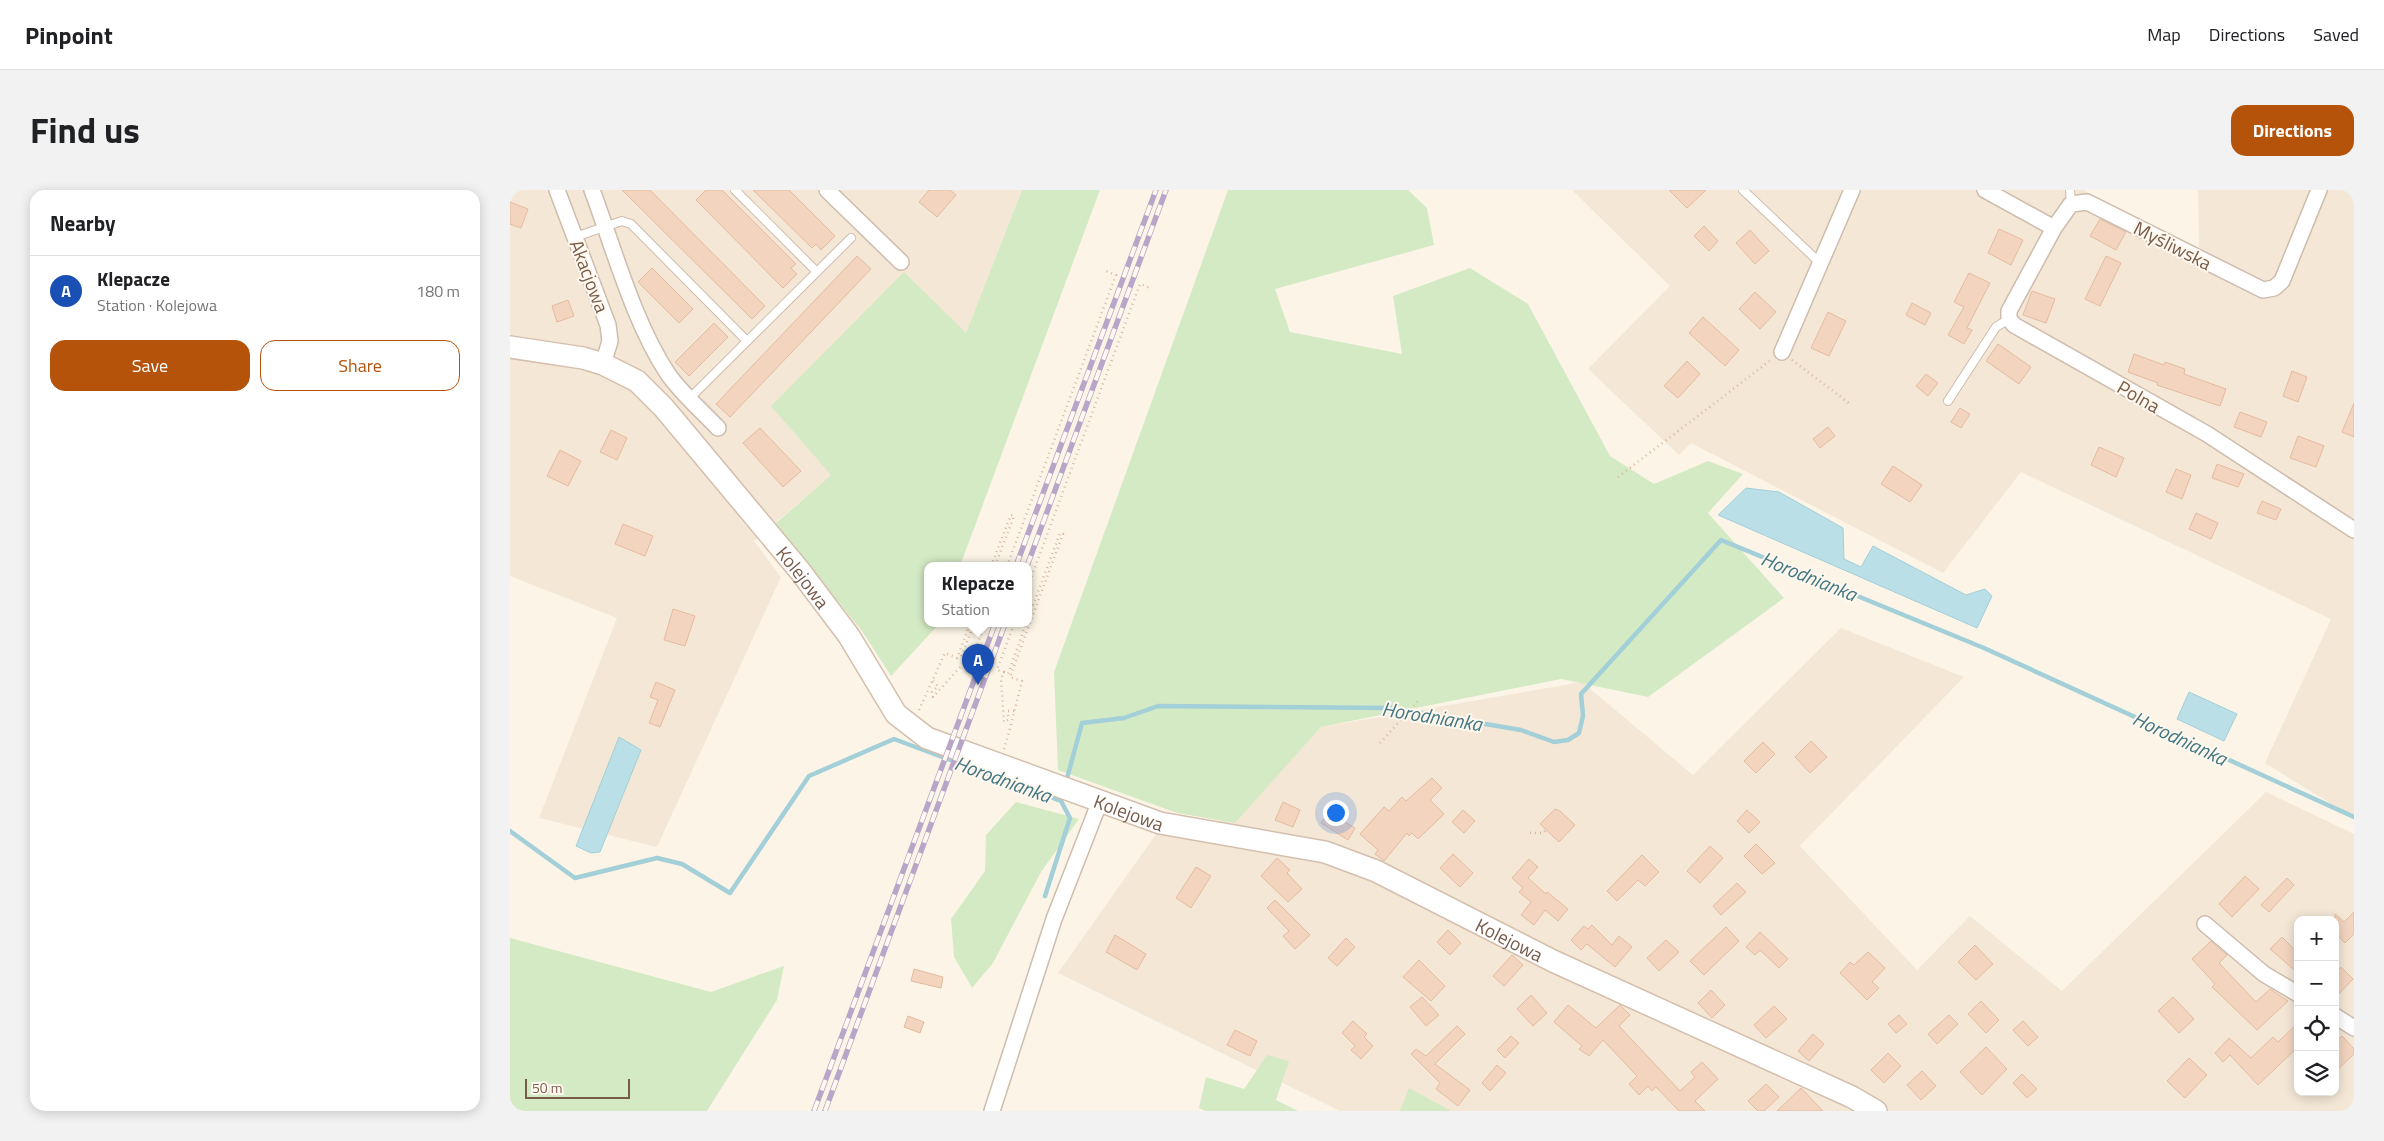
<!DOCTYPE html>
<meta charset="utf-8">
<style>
:root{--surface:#fff;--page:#f2f2f2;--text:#202124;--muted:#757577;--line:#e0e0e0;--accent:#b45309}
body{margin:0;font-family:"Titillium Web",sans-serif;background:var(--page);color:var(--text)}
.controls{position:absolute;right:15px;bottom:15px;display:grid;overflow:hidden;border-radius:10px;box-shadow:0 2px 12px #0003}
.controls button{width:45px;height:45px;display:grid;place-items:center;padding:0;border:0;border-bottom:1px solid var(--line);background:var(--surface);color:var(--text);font:25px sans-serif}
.scale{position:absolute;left:15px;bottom:12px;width:105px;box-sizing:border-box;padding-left:5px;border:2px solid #775b4b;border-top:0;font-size:14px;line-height:18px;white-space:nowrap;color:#775b4b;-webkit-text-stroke:4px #fff8ee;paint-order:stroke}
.you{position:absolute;left:825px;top:622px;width:18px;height:18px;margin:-12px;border:4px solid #fff;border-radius:50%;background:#1a73e8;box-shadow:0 0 0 8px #1a73e833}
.badge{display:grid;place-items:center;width:32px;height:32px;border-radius:50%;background:var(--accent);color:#fff;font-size:16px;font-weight:700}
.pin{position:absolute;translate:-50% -41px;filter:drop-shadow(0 1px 2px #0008)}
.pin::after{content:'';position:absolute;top:26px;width:18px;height:15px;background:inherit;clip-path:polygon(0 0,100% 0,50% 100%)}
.popup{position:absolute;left:414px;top:372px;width:108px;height:65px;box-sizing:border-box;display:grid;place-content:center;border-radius:10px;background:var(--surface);filter:drop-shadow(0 1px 4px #0005);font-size:16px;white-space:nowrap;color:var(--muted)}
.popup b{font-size:19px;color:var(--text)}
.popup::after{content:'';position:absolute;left:50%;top:100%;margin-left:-10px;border:10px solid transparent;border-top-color:var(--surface)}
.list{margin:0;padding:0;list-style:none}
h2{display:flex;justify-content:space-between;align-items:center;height:65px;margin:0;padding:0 20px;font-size:21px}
h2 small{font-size:16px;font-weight:400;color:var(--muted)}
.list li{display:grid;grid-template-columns:32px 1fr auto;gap:15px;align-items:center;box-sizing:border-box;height:70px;padding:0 20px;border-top:1px solid var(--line)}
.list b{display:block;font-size:19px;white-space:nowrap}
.list p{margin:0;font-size:16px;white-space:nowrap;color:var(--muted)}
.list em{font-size:16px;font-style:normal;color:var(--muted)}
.actions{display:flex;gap:10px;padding:15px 20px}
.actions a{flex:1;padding:11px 0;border:1px solid var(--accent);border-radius:15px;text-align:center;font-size:18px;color:var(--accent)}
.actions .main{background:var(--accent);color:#fff}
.icon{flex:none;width:28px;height:28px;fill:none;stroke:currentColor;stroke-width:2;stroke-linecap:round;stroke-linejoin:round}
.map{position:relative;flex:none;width:1844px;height:921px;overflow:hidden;border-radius:15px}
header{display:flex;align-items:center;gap:30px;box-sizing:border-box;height:70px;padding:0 25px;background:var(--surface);border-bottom:1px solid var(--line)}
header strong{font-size:24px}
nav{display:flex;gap:28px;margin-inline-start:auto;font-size:18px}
.intro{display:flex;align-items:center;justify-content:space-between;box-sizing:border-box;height:120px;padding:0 30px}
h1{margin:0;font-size:35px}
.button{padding:12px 22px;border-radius:15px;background:var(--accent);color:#fff;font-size:18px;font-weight:700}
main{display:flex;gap:30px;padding:0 30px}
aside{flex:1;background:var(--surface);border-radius:15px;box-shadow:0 2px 12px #0003}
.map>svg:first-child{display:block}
</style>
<header>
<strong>Pinpoint</strong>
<nav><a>Map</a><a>Directions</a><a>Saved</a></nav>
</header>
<div class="intro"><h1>Find us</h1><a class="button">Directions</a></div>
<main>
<aside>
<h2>Nearby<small></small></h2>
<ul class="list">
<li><span class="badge" style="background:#1a4fb4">A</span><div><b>Klepacze</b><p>Station · Kolejowa</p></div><em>180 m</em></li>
</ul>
<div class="actions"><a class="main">Save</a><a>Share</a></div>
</aside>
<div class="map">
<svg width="1844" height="921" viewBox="0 0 1844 921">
<rect width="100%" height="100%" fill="#fcf5e7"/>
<!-- residential -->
<path fill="#f4e7d6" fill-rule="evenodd" d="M0,0H512L456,143L321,285L244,351L271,387L147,657L29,628L107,428L0,386Z
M1062,0H1573L1689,58L1688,0H1844V628L1755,573L1821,429L1511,282L1433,383L1181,253L1169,265L1078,179L1160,96Z
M1331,438L1454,487L1290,656L1407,780L1460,726L1552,801L1756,602L1844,644V921H830L548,783L658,627L725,632L811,537L1072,492L1183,585ZM1788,730H1825V902H1788Z"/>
<!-- green -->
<path fill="#d4eac5" d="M512,0H590L450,376H418V434H429L381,486L352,441L265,334L321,285L261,216L394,82L456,143Z
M718,0H898L917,18L924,55L765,99L780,142L892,164L883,106L960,78L1018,114L1100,266L1144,294L1198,271L1233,284L1198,323L1274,408L1138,507L1051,489L811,537L725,633L667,623L548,580L544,482Z
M506,612L569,629L531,682L483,773L462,798L444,767L441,729L475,681L476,645Z
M0,748L201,802L274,776L267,810L197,921H0Z
M757,865L779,871L766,910L788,921H695L689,918L696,887L734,899Z
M899,898L941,921H890Z"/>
<!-- water -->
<path fill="#bbdfe6" stroke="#a2cfd8" d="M1236,298L1269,302L1333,338L1334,369L1351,377L1363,356L1456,405L1475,399L1482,406L1467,438L1208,325Z
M1679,502L1727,524L1714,551L1667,529Z
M109,547L131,560L90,662L81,663L66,656Z"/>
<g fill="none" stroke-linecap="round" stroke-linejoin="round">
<!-- stream -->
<path stroke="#a2cfd8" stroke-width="4.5" d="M556,592L572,533L614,528L648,516L881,518L1011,540L1044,552L1058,550L1069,543L1073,526L1071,504L1211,350L1474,458L1844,627
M0,641L65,688L147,668L172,674L220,703L299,586L384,549L551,611L552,605
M535,706L560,628L551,611"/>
</g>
<!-- building -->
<path fill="#f2d4bf" stroke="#e5bb9f" d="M112,0H140L255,116L242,129Z
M196,0H212L286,74L281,78L287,84L273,98L186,10Z
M243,0H279L325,46L311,60L306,54L302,58Z
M419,0H440L446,5L427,27L409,12Z
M1159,0H1196L1177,18Z
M0,12L18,19L11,38L0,34Z
M1590,29L1616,42L1606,60L1580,46Z
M1194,36L1208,51L1199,61L1184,46Z
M1489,39L1513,50L1501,75L1478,63Z
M1240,40L1259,61L1245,74L1226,53Z
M347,66L361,79L220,227L206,214Z
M1596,66L1611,73L1590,116L1575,109Z
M142,78L183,119L169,133L128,92Z
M1459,83L1480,93L1457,138L1462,140L1454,154L1438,145L1454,117L1444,112Z
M1522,101L1545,109L1536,133L1513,125Z
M1245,102L1266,122L1250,139L1229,119Z
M58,110L64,126L47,132L42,116Z
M1402,113L1421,123L1415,135L1396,125Z
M1318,122L1336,131L1319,166L1301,158Z
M1193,127L1229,160L1215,176L1179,143Z
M204,133L218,147L179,186L165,172Z
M1488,154L1521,177L1509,194L1476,171Z
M1624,164L1654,175L1655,172L1675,179L1674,184L1716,199L1710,216L1647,195L1648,193L1618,182Z
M1177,171L1190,184L1168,208L1154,196Z
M1782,181L1797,187L1788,212L1773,206Z
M1416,184L1428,193L1418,206L1406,196Z
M1844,213V247L1832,242Z
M1450,218L1460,224L1451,238L1441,232Z
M1730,222L1757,232L1751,247L1724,237Z
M1318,237L1325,246L1310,258L1303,249Z
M250,238L291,281L273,297L233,253Z
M101,240L117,248L107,270L90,262Z
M1788,246L1814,256L1806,277L1780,268Z
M1589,257L1614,268L1606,287L1581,275Z
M50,260L71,271L58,296L37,286Z
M1707,274L1734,284L1728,297L1702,288Z
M1383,276L1412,295L1400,312L1371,294Z
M1666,279L1681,285L1672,309L1656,302Z
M1752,311L1771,319L1766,330L1747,323Z
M1686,323L1708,333L1701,349L1679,339Z
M113,334L143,346L135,366L105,354Z
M163,419L185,426L175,456L154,450Z
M146,492L165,500L150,537L139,533L148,510L140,507Z
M1301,551L1317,567L1300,583L1285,567Z
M1253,552L1265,564L1246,583L1234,571Z
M922,588L932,598L920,610L934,624L908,649L902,643L899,646L897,643L874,671L865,664L868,660L850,644L874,617L879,621L892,607L896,611Z
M773,612L790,620L783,637L765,630Z
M1045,619L1050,621L1065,635L1049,652L1030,634Z
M953,620L965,631L954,643L942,632Z
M1237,620L1250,632L1239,643L1227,631Z
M818,622L845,638L838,650L811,633Z
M1246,654L1265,673L1252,684L1234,666Z
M1200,656L1213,668L1190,693L1177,681Z
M943,664L963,683L950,697L930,678Z
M1132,665L1149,682L1135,696L1128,690L1107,711L1097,701Z
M767,668L780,680L777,683L792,699L778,712L751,686Z
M1019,669L1028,677L1018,688L1036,704L1037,702L1058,719L1048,731L1035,720L1024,735L1011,725L1021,712L1009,702L1013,698L1002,688Z
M686,677L701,686L681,718L666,708Z
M1735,686L1749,699L1722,727L1709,714Z
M1777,688L1784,695L1759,722L1751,715Z
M1227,693L1236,702L1211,725L1203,716Z
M765,710L800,745L785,759L773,746L779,741L757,718Z
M1844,722V744L1835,753L1825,743V724L1834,732Z
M1082,735L1102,755L1109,746L1122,757L1105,777L1077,754L1071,760L1061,750L1074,736L1078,739Z
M1216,737L1229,751L1194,785L1180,771Z
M938,740L951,753L940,765L927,752Z
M1250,742L1278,769L1269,778L1250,760L1245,765L1236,757Z
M605,745L636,764L627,780L596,762Z
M1772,747L1788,763V783L1760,759Z
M836,748L845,757L827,776L818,768Z
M1156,750L1169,762L1149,781L1137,768Z
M1701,751L1717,765L1709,773L1746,812L1760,799L1778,811L1747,840L1702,797L1705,794L1682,769Z
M1465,755L1483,774L1466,790L1448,772Z
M1358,762L1375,778L1362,792L1369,798L1357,810L1330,783L1340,772L1344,775Z
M1002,765L1013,775L994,796L983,786Z
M909,770L935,796L921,811L893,787Z
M1831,777L1843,789L1825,808V783Z
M404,779L433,787L431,798L401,791Z
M1201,800L1215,815L1202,828L1188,813Z
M1021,805L1037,823L1023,836L1007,819Z
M912,807L929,825L916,836L900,817Z
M1663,807L1684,829L1669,843L1648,821Z
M1471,811L1489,830L1476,843L1458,824Z
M1058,815L1086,838L1110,815L1120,825L1109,836L1170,901L1185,887L1181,882L1192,872L1208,889L1185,911L1195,921H1169L1146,897L1142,901L1138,896L1129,905L1119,894L1127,886L1093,850L1079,866L1069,859L1072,856L1044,832Z
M1264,816L1277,829L1256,848L1244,835Z
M1389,825L1397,834L1386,843L1378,834Z
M1439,825L1448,834L1427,854L1418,844Z
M398,826L414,832L410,843L394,837Z
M843,831L857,844L854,847L863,856L851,869L841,860L845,856L832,843Z
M1513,831L1528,847L1518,856L1503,840Z
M1788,833V857L1748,895L1720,865L1713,872L1705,863L1719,848L1741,868L1763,847L1768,852Z
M947,836L955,844L925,874L960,900L948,916L926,899L930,893L901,864L906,859L916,866Z
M725,840L747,851L740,866L717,855Z
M1303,844L1314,854L1299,871L1288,861Z
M1001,846L1009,853L995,868L987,860Z
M1832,846L1844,859V864L1825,882V852Z
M1476,857L1497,879L1472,905L1450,882Z
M1378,863L1391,876L1374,893L1361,880Z
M1679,868L1697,885L1675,908L1657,891Z
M987,875L996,883L980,901L972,893Z
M1412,881L1426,896L1411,910L1397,895Z
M1512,884L1527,899L1517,908L1503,893Z
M1256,894L1269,907L1254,921H1248L1238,911Z
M1291,898L1313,921H1267Z"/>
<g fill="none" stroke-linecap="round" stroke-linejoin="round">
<defs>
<path id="lane" d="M225,0L307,82
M1233,0L1309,72
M1560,0L1561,14
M65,47L112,31L121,34L237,151
M180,208L341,48
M1438,211L1486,137L1499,129"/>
<path id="street" d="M47,0L98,135L100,151L93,174
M82,0C104,59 124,133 158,184C172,204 192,221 208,238
M317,0L391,72
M1475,0L1544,38
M1809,0L1772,91L1764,98L1753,100L1577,12L1561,14L1544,38L1499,121V129L1504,135L1697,244L1844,340
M1272,162L1342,0
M1695,734L1754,784L1788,804
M1825,826L1844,838
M482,921L544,729L590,611"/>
<g id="secondary">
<path id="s1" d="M0,157L73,168L93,174L127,191L154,218L290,381L339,446L386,524L417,548L650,633L815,662L866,681L1043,771L1342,907L1366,921"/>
</g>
</defs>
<!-- lane casing -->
<use href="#lane" stroke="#cebcad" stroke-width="10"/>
<!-- street casing -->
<use href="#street" stroke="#cebcad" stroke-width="18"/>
<!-- secondary casing -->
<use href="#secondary" stroke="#d4bfad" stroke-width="24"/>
<!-- path -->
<path stroke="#d7b7a2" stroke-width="2.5" stroke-dasharray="1 4" stroke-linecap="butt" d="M1282,170L1340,214
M1108,287L1261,170
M481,376L501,325L504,326L485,376
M497,376L606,85L596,81
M518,396L630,94L640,98
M455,468L451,467L464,434
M494,482L498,484L516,434
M423,491L428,496L422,502L423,507L453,474L455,468L461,470L475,434
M409,520L435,463L447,468L460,434
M504,521H498V530L494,532L491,489L494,482L487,480L504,434
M870,553L909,510
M494,559C501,537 506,514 512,491L500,487L553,344L550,343L518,429
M1020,643H1033L1036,640"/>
<!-- lane -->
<use href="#lane" stroke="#fff" stroke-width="8"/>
<!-- street -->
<use href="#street" stroke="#fff" stroke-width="15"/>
<!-- secondary -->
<use href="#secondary" stroke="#fff" stroke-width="21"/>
<defs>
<path id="rail" d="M506,376L646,0
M517,376L656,0
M304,921L485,434
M315,921L495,434"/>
</defs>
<!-- rail casing -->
<use href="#rail" stroke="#b8a5c7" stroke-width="5.5"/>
<!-- rail -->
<use href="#rail" stroke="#fff8ee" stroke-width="4" stroke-dasharray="11" stroke-linecap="butt"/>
</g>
<g text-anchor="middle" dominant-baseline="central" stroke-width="4" stroke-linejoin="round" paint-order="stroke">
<!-- street labels -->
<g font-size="19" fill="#775b4b" stroke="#fff8ee">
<text transform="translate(1663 55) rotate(27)">Myśliwska</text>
<text transform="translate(80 86) rotate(69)">Akacjowa</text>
<text transform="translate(1629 206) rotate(30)">Polna</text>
<text stroke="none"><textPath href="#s1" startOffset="390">Kolejowa</textPath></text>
<text stroke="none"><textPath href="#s1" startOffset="810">Kolejowa</textPath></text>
<text stroke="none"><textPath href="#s1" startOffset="1215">Kolejowa</textPath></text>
</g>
<!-- water labels -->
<g font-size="20" font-style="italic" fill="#427783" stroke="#fff8ee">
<text transform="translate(1299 386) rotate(22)">Horodnianka</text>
<text transform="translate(922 526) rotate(9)">Horodnianka</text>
<text transform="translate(1670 548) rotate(25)">Horodnianka</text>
<text transform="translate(493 589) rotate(20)">Horodnianka</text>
</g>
</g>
</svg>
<div class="controls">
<button>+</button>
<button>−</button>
<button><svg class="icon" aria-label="locate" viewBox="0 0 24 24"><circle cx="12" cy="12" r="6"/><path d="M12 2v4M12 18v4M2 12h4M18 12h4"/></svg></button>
<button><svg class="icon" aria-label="layers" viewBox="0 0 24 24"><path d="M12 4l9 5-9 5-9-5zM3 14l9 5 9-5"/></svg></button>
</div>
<div class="scale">50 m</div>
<div class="you"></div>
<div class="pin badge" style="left:468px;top:495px;background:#1a4fb4">A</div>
<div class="popup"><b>Klepacze</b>Station</div>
</div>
</main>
